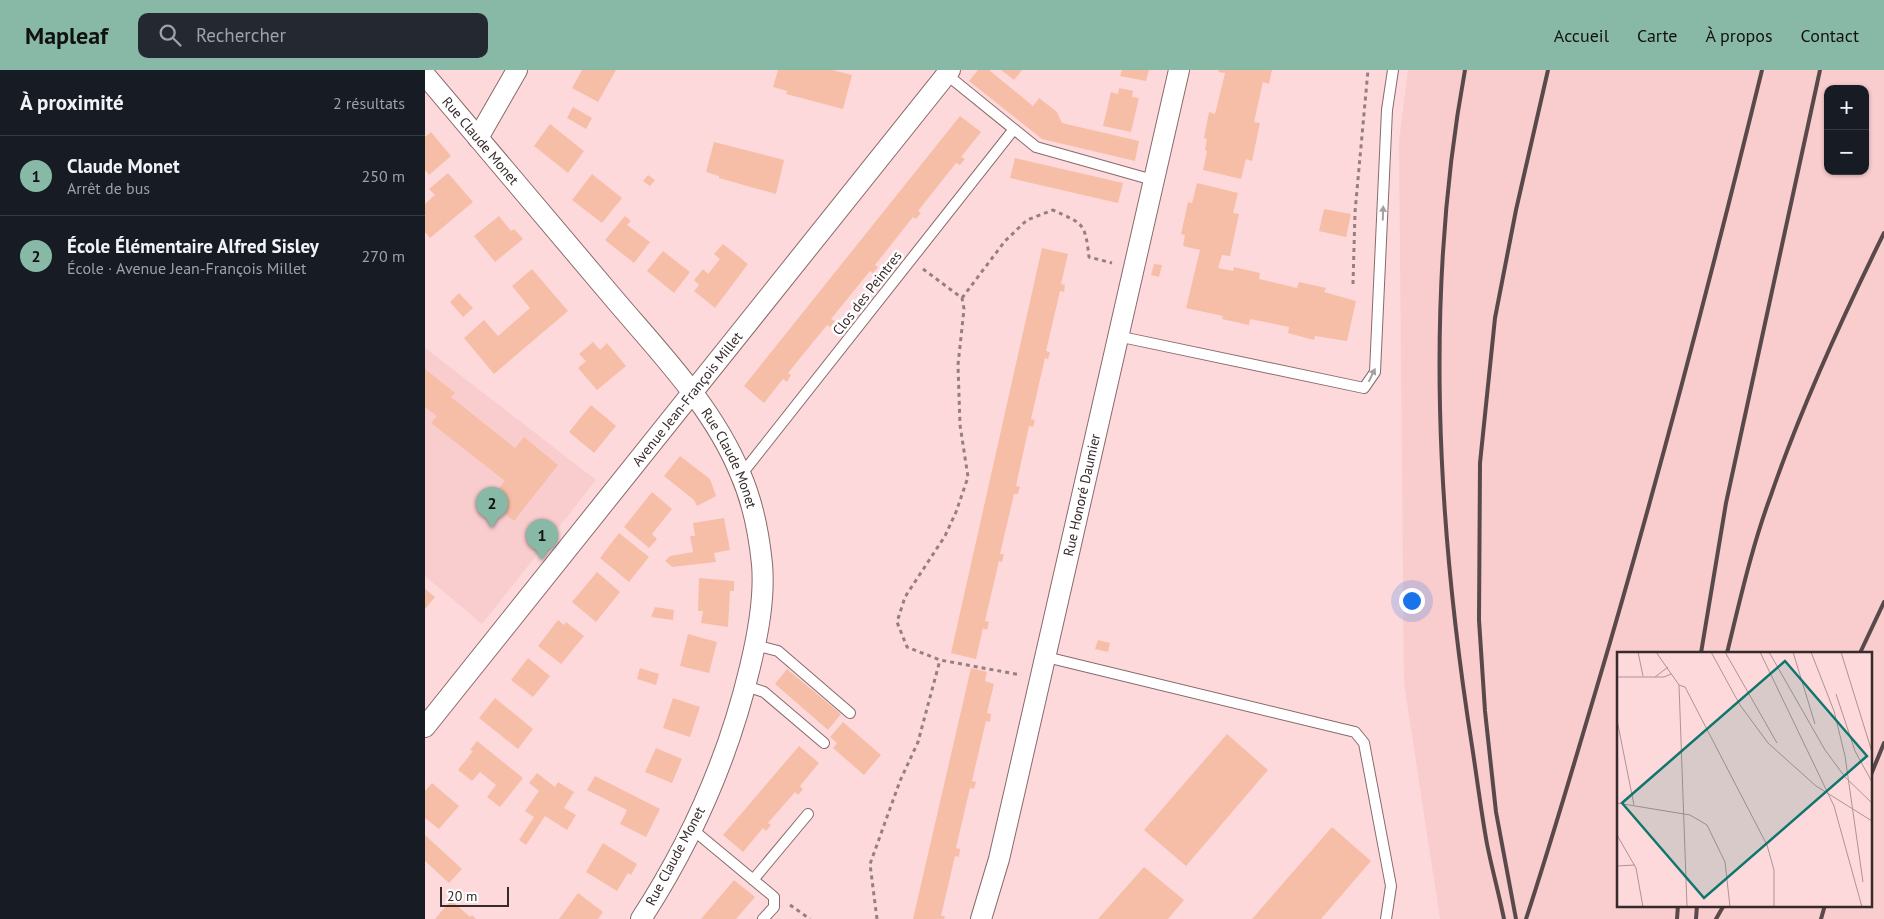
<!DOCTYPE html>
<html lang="fr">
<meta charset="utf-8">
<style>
:root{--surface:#171b24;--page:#242831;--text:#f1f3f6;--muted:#9ea1a6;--line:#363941;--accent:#88b8a6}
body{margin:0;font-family:"PT Sans",sans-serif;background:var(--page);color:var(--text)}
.controls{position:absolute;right:15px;top:15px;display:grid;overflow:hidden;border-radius:10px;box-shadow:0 1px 4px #0004}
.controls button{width:45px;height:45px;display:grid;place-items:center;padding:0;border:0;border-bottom:1px solid var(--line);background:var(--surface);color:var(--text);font:25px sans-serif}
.scale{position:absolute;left:15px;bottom:12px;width:69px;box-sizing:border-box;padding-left:5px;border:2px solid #372a2a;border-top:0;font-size:14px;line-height:18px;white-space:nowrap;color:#372a2a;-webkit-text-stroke:4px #fff;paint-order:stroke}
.you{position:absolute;left:986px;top:530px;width:18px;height:18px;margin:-12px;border:4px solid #fff;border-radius:50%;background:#1a73e8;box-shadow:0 0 0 8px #1a73e833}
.badge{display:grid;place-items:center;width:32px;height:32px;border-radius:50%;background:var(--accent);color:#111;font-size:16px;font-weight:700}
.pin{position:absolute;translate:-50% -41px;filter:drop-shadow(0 1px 2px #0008)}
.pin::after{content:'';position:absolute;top:26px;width:18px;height:15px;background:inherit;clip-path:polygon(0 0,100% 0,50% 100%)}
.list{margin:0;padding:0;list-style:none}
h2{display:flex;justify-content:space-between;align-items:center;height:65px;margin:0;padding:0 20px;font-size:21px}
h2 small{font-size:16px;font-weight:400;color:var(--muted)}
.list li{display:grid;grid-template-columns:32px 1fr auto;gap:15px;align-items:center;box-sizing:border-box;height:80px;padding:0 20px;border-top:1px solid var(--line)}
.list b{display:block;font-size:19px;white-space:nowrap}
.list p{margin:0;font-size:16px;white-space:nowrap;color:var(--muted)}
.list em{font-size:16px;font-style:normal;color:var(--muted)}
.icon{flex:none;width:28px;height:28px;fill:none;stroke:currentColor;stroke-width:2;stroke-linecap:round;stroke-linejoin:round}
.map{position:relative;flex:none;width:1459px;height:849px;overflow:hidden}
header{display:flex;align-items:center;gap:30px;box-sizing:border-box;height:70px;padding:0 25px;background:var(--accent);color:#111}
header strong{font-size:24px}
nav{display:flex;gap:28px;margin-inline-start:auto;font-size:18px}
.search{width:350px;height:45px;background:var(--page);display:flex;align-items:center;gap:12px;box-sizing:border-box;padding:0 18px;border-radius:10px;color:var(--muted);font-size:19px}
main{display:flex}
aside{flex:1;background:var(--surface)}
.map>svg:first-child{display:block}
</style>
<header>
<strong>Mapleaf</strong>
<div class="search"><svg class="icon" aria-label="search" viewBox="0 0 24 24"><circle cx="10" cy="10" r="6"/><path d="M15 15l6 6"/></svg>Rechercher</div>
<nav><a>Accueil</a><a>Carte</a><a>À propos</a><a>Contact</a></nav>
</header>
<main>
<aside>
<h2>À proximité<small>2 résultats</small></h2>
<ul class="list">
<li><span class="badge">1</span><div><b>Claude Monet</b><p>Arrêt de bus</p></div><em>250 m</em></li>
<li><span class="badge">2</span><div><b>École Élémentaire Alfred Sisley</b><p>École · Avenue Jean-François Millet</p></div><em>270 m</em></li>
</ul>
</aside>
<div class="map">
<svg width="1459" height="849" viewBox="0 0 1459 849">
<rect width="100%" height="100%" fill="#fdd9db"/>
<!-- built -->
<path fill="#f9ccce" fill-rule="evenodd" d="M983,0H1459V849H1015L979,613L974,71ZM1403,19H1440V101H1403ZM1193,583H1445V835H1193Z
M0,278L171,410L57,554L0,506Z"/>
<!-- building -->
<path fill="#f6bea7" d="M157,0H191L173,32L147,18Z
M353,0H407L427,5L418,39L361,24L362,21L348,17Z
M553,0H564L608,36L614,28L632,42L637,53L714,71L710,91L617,69L544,11Z
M576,0H597L589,10Z
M697,0H724L721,11L695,6Z
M794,0H847L844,14L838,12L829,52L835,53L827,91L821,89L816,109L778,100L782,81L780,80L782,69L779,68L784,42L790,44L800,3L793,2Z
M694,18L708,21L707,27L714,28L706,62L678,56L686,22L693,24Z
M148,37L167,48L161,59L142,48Z
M535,46L556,62L536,87L540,89L535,95L531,93L493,141L496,143L491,149L488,147L450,195L453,197L448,203L445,201L406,249L410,251L405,257L402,255L363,303L366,305L362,312L358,309L339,333L319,316Z
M125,54L159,81L143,103L109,76Z
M6,62L26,86L4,105L0,100V67Z
M289,72L359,90L351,124L294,108V106L281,102Z
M590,88L698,113L693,133L585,108Z
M23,103L48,132L5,168L0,162V134L10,125L4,119Z
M167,104L197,128L177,153L147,130Z
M223,105L230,110L225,116L218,111Z
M772,113L813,123L808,143L814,144L805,186L797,185L793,198L808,201L809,197L835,203L834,209L872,218L874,212L901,218L899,222L931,231L922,271L890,266L889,270L863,263L864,257L825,249L824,255L797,249L798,246L761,238L775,180L758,176L760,165L756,164L763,132L767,133Z
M899,139L926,144L921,167L894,161Z
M74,146L86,161L89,159L98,169L70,192L49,166Z
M200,146L206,151L202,155L225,172L209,193L180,170Z
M298,174L323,194L290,238L269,221L274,215L269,210L278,199L283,204L295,189L289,184Z
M617,178L643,184L636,214L640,215L639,222L635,221L621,281L625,282L623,289L620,288L606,349L610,350L608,357L604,356L591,416L595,417L593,424H589L575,484H579L577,492L574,491L560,551L564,552L562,560L558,558L551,589L526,583Z
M238,181L265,202L249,223L222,201Z
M729,194L737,195L734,207L726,205Z
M107,199L143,241L69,304L39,268L59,250L73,266L105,238L87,216Z
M34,223L48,238L38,247L25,232Z
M168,272L175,280L182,273L201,296L172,320L153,298L161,291L154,284Z
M0,299L30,323L26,327L90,378L99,367L133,395L89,451L64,431L80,411L6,353L12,346L0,337Z
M166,335L191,356L169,383L144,362Z
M255,386L285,409L291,426L272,436L269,430L239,406Z
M227,422L247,439L227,464L232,469L224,478L199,457Z
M299,448L305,480L289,483L291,492L247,497L240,491L245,486L268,482L265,466H270L268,453Z
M194,463L224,487L204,512L175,488Z
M172,502L195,522L171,552L147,532Z
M274,508L309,511V521H305L303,557L276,553L278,541H273Z
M0,519L10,527L0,539Z
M230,537L249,540L248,550L226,547Z
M133,550L139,555L141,552L159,566L136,594L113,576Z
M263,564L292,572L284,603L255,596Z
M673,570L685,573L683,582L670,579Z
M103,588L125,606L108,627L86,610Z
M215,598L234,604L231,615L212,609Z
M546,598L562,602L560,611L569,614L562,643L566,644L565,652L561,651L547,711L551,712L549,719L545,718L531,778L535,779L534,787L530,786L516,846H520L519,849H488Z
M362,599L416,644L403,660L350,614Z
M70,628L108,659L93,679L54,648Z
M248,628L275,637L265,667L238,658Z
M418,652L456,685L439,705L408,678L412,673L405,667Z
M802,664L843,700L761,796L719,760Z
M52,671L98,708L75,737L62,727L71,715L55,702L47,711L33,700L48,681L45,680Z
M374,676L394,693L375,716L378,719L373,725L370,722L343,753L346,755L341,761L338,758L318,782L298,765Z
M231,678L257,689L247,713L220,702Z
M112,703L130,717L133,712L149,722L139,738L151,745L142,760L120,746L101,775L94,770L109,747L100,741L114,721L104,713Z
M170,706L235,739L221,767L195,754L202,740L162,720Z
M7,713L34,736L14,759L0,748V721Z
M907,757L946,791L896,849H827Z
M0,765L37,799L24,813L0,791Z
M178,773L212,794L206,805L203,803L192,821L161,802Z
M719,797L759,830L743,849H673Z
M309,810L330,827L311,849H276Z
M153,823L178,842L173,849H134Z
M26,830L45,847L47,845L51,849H10Z"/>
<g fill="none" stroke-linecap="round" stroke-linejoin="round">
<defs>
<path id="service" d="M521,4L611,77L728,110
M692,266L939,318L950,302L962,40L968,0
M316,405L589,59
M330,575L353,581L425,643
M621,587L930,662L939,673L966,816L961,849
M321,616L339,622L399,673
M267,759L349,827V837L338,849
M328,810L383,744"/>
<g id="minor">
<path id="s1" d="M0,5C62,78 123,151 185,224C232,280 287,335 315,403C327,430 334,464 337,494C340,528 333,564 325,597C304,686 266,772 216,849"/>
<path d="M53,68L92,0"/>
<path id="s2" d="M0,657L525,0"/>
<path id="s3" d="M556,849L574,789C635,526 692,262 754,0"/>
</g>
</defs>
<!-- service casing -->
<use href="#service" stroke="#896a6b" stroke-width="12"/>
<!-- minor casing -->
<use href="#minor" stroke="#896a6b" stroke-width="22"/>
<!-- path -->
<path stroke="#977f80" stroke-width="3" stroke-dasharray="4 4" stroke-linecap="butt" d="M498,199L537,228L539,239L533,295L535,355L543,407L531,442L520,466L480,527L472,552L482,577L515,590L596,605
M928,214L930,142L943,0
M537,228L580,171L602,150L628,140C658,154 660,152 664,187L687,193
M365,835L385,849
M452,849L445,794L475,711L493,672L515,590"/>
<!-- service -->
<use href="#service" stroke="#fff" stroke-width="10"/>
<!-- minor -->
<use href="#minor" stroke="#fff" stroke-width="20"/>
<!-- rail -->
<path stroke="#5a494a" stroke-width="4" d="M1040,0C999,223 1012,453 1047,676C1052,708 1056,741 1062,774C1067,799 1074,824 1079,849
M1276,583L1301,433L1395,0
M1302,583C1315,530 1327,476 1346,425C1377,335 1417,248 1459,163
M1435,583L1459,532
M1445,707L1459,673
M1091,849L1071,742L1060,641L1054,550L1055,393L1070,248L1091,140L1123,0
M1101,849C1126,773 1148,697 1171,620C1232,415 1286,208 1337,0
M1252,849L1253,835
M1271,849L1272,835
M1291,849L1299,835
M1396,849L1400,835"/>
</g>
<!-- one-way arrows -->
<defs><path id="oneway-solid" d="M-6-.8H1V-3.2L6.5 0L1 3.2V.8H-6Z" transform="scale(1.25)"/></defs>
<g fill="#a59f9f">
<use href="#oneway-solid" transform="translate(958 143) rotate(-88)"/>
<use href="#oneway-solid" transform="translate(947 305) rotate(-64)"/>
</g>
<g text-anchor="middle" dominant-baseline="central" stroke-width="5" stroke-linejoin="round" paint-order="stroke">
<!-- street labels -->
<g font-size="14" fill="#372a2a" stroke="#fff">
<text stroke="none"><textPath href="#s1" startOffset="86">Rue Claude Monet</textPath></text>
<text transform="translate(442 223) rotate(-52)">Clos des Peintres</text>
<text stroke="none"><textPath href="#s2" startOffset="420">Avenue Jean-François Millet</textPath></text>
<text stroke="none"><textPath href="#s1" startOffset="491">Rue Claude Monet</textPath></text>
<text stroke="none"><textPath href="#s3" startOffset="436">Rue Honoré Daumier</textPath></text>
<text transform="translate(250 786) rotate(-62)">Rue Claude Monet</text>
</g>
</g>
<!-- overview -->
<g transform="translate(1192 582)">
<rect width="255" height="255" fill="#fdd9db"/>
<path fill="none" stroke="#ae9394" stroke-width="1" d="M21,0L26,24M39,0L62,33M94,0L123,53L151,91L199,134L255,169M108,0L160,91M143,0L217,154L245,255M152,0L208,98L228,125L255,151M176,0L198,72M194,0L217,59L228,104L246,230M224,0L255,100M0,25H47L54,22M38,25L51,15M62,33L68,35L150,193L157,218V255M62,33L70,255M219,42L238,99L255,130M0,68L17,153M0,151L73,163L90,173L108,210L113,255M0,183L19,216L26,255M0,214L18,213"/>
<path fill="#0f766e" fill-opacity="0.15" stroke="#0f766e" stroke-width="2.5" d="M168,9L250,104L87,246L5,151Z"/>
<rect width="255" height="255" fill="none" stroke="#372a2a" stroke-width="2.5"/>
</g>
</svg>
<div class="controls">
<button>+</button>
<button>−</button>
</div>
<div class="scale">20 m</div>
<div class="you"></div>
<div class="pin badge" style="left:117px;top:490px">1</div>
<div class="pin badge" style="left:67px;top:458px">2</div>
</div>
</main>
